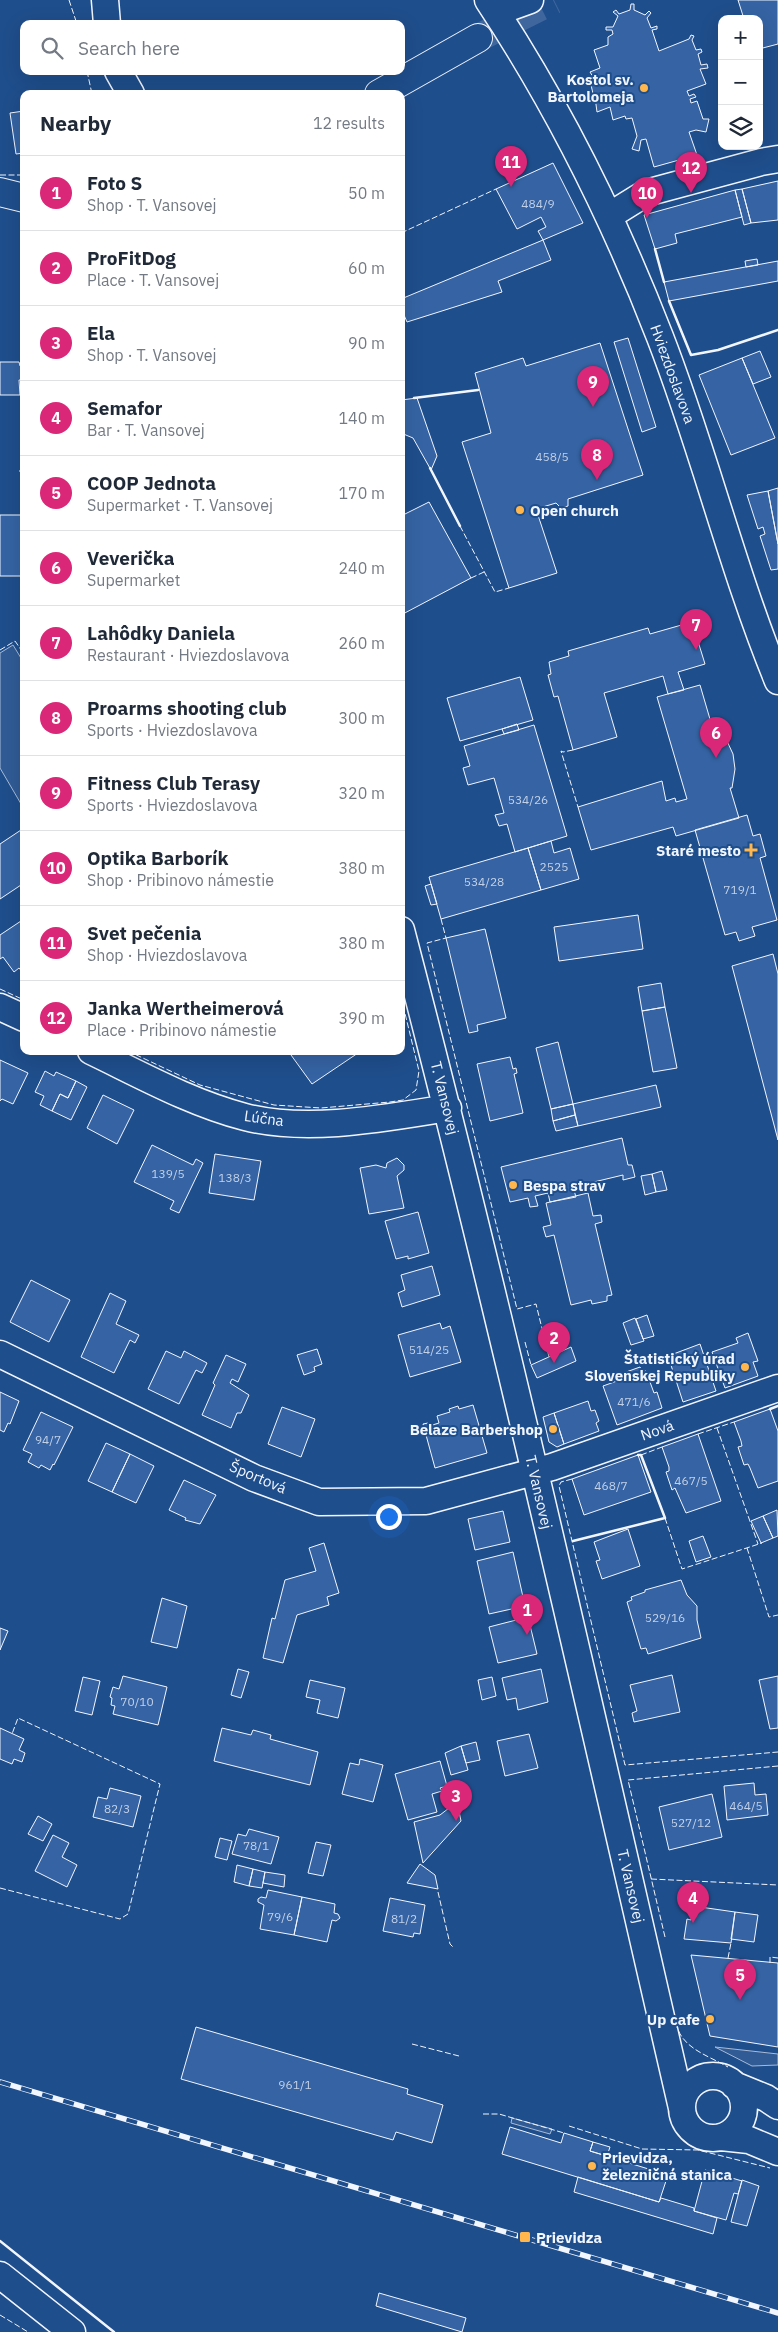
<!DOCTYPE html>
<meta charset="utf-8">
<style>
:root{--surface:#fff;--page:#f6f6f7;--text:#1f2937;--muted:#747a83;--line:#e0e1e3;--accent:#db2777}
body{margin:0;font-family:"IBM Plex Sans",sans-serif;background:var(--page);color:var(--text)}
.controls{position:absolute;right:15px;top:15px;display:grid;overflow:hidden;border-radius:10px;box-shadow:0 5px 20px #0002}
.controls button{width:45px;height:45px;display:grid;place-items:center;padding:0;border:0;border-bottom:1px solid var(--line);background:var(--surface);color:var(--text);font:25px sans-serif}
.you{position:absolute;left:388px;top:1516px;width:18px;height:18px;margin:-12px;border:4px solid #fff;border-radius:50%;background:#1a73e8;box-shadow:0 0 0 8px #1a73e833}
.badge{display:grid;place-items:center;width:32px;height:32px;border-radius:50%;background:var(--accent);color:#fff;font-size:16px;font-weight:700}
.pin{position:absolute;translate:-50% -41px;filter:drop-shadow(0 1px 2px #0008)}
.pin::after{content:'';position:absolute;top:26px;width:18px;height:15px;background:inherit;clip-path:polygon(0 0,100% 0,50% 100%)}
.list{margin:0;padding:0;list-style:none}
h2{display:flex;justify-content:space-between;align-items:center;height:65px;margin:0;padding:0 20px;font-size:21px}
h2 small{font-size:16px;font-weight:400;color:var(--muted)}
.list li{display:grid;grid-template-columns:32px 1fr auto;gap:15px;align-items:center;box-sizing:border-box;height:75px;padding:0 20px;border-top:1px solid var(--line)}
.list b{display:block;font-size:19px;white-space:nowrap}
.list p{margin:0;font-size:16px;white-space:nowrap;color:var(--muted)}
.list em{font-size:16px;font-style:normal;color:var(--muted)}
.icon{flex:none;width:28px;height:28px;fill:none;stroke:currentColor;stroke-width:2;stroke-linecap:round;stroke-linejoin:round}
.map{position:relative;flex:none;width:778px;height:2332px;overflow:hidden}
.search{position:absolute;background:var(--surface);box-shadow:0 5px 20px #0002;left:20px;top:20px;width:385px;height:55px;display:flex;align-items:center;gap:12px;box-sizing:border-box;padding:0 18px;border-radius:10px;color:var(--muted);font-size:19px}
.panel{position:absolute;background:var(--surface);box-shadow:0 5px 20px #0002;left:20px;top:90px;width:385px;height:965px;border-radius:10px}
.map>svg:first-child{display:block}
</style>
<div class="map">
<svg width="778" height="2332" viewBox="0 0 778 2332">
<rect width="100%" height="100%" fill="#1f4e8c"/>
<!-- green -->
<path fill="#305b95" stroke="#a8bbd7" d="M13,645L24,663V809L0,768V653Z
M715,2047L778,2054V2065L752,2066Z
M512,2118L552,2129L550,2134L511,2123Z"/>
<!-- building -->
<path fill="#3563a3" stroke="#f2f6ff" d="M738,0H778V44L759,49V19H744Z
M631,4H634V10L645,15L649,11L651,13L647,18L651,28L657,26V29L652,30L659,51L689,39L691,35L694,36L692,40L696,50L701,49L702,52L698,54L701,65L707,64L708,68L700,69L706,84L687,91L689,96L694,94L696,97L690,99L691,103L697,101L703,119H709L706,132L696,130L689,132L697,155L654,167L646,139L641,140L639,151L632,149L637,136L632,118L626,119L625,116L613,120L610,107L597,112L595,97L591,98V95L593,94L590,80L587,79L588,76L593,77L590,72L600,68L594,50L608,45V37L613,34L612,30H606V27H613L618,16L613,12L616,10L619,14L630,10Z
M24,111V153L16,154L10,113Z
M553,163L583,223L543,240L538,231L546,227L541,217L517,229L496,189Z
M778,181V220L751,223L742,189Z
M742,189L751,223L744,225L735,190Z
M735,190L742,217L675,234L677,243L655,249L644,215Z
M543,240L551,260L498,281L502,292L407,322L401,308V299Z
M757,259L758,265L746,267L745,261Z
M778,261V281L669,301L664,282Z
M628,338L656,427L642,432L614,342Z
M600,343L643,475L568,499V506L561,508L556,503L536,509L557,573L509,588L462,442L491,433L475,373L523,358L526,366Z
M760,351L771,377L753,384L742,358Z
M742,358L775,438L731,455L699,375Z
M0,362H19L20,366H23V380H19L20,395H0Z
M417,398L437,456L431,470L413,438L401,433V400Z
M778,488V544L768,491Z
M768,491L778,544V569L771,570L760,536L765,534L763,527L758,529L747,495Z
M429,502L471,578L401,615V516Z
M0,515H24V576H0Z
M692,622L705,664L678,672L684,690L668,694L663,676L604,693L617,737L573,750L558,696L554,697L548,675L551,674L549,662L569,656L568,651L648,628L650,634Z
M520,677L533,720L460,741L447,698Z
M700,685L712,726L726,739L733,754L735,769L732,788H730L739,818L676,836L673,827L591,850L578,807L662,781L666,801L675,798L676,802L687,799L657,697Z
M517,724L519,730L504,734L502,729Z
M534,725L567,836L515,852L507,824L499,826L495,815L504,813L494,778L468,785L463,768L470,766L464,746Z
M747,815L753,836L760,834L766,856L760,858L777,920L752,927L755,936L739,941L736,932L725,935L695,830Z
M24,828V883L0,899V844Z
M551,841L554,853L570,848L579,879L541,890L528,848Z
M528,848L541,890L441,919L429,877Z
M431,884L437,904L431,905L425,886Z
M638,915L643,949L559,961L554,927Z
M21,921L24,925V974L19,968L14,972L3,957L0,959V935Z
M485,929L506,1018L477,1025L478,1031L469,1033L446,938Z
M773,954L778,974V1140L732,966Z
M661,983L665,1007L642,1011L638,987Z
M665,1007L677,1068L653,1072L642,1011Z
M558,1042L573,1104L551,1109L536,1048Z
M296,1051H361L312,1084L291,1055Z
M510,1057L513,1069L516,1068L517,1073L514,1074L523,1113L490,1121L477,1064Z
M0,1060L28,1073L13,1104L2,1099L0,1101Z
M45,1071L54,1076L56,1072L76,1081L68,1098L60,1094L52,1111L40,1105L44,1096L35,1092Z
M76,1081L87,1087L71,1120L52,1111L60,1094L68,1098Z
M656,1085L661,1107L578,1126L573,1104Z
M103,1095L134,1110L117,1144L87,1128Z
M573,1104L575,1115L553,1121L551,1109Z
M575,1115L578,1126L556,1131L553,1121Z
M622,1138L628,1165H632L635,1177L623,1180V1175L573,1187L576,1197L550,1202L548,1193L535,1196L538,1206L530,1207L528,1198L510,1202L501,1167Z
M152,1145L193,1165L196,1159L203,1163L179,1213L170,1209L174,1201L134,1182Z
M215,1154L261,1161L254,1200L209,1193Z
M397,1158L404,1165V1170L397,1176L404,1208L369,1214L360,1168L376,1165L386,1168L387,1163Z
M662,1171L667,1190L656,1192L652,1174Z
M652,1174L656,1192L645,1195L641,1176Z
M588,1193L593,1216L601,1215L602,1222L595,1224L612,1295L607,1296V1301L592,1304L591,1300L571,1305L554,1235L546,1237L543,1227L551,1225L546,1203Z
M418,1212L429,1253L408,1259V1256L396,1259L385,1221Z
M432,1266L440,1295L402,1307L398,1293L405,1290L401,1275Z
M31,1280L70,1300L49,1342L10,1322Z
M110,1293L126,1301L116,1324L139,1335L135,1343L130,1340L114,1373L81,1357Z
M647,1315L654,1336L643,1339L636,1319Z
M635,1318L644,1341L631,1345L623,1323Z
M440,1323L442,1329L450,1326L461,1362L410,1377L398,1335Z
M748,1333L758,1361L753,1362L758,1376L725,1388L712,1352L738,1343L736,1338Z
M700,1344L716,1391L683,1402L668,1356Z
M571,1347L576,1361L537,1378L531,1365Z
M317,1349L322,1364L314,1367L315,1371L304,1375L297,1355Z
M166,1351L181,1358L184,1351L207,1363L202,1373L196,1370L179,1404L148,1389Z
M226,1355L246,1364L238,1382L232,1379L230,1383L249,1395L241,1413H237L231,1428L202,1415L215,1385L213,1383Z
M640,1367L642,1372L646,1371L654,1393L657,1392L662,1408L617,1425L603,1386L617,1381L615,1376Z
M0,1392L19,1401L10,1424L8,1423L4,1432L0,1430Z
M588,1401L591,1411L595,1410L599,1421L596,1423L599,1431L564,1444L554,1413Z
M473,1405L487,1453L435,1468L423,1424L428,1423L429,1426L439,1423L437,1416L450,1412L449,1409L458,1406L459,1409Z
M282,1407L315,1419L301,1457L268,1444Z
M770,1409L778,1431V1481L758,1488L750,1468L748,1464L744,1465L738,1447L742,1446L741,1441L734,1422Z
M41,1412L73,1427L54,1465L53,1464L50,1470L41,1465L39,1468L28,1462L32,1454L23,1450Z
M554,1413L564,1444L557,1447L549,1442L543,1417Z
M698,1434L721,1501L686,1513L675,1488L672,1490L666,1472L669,1471V1467L662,1447Z
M106,1443L130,1454L112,1492L88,1481Z
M130,1454L154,1466L136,1503L112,1492Z
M638,1455L651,1492L584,1515L572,1479Z
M184,1480L216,1495L200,1524L185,1520L186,1518L169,1510Z
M777,1510L778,1536L773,1538L763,1516Z
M503,1511L510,1542L475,1550L468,1519Z
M763,1516L773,1538L761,1543L751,1521Z
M628,1529L640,1566L602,1579L596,1561L600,1560L594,1542Z
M703,1536L711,1557L696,1562L689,1541Z
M324,1543L339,1593L327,1597L329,1605L297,1615L283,1663L263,1658L272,1618L275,1619L285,1580L316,1571L309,1548Z
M513,1552L525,1606L489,1614L477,1561Z
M681,1580L687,1595L697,1606V1620L701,1638L648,1654L646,1648L641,1649L627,1602L632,1600L631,1597L645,1592V1590Z
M162,1598L187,1606L177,1648L151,1642Z
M528,1617L537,1654L498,1663L489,1627Z
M0,1628L8,1631L0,1650Z
M238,1669L249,1672L241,1698L231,1695Z
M541,1669L548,1702L518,1710L516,1698L507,1700L502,1678Z
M672,1675L680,1712L634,1722L632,1713L637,1711L630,1685Z
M123,1676L167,1687L158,1725L113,1714L115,1706L111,1705L112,1698L110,1697L113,1687L119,1689Z
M778,1676V1728L770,1729L759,1680Z
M83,1677L100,1681L92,1715L75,1711Z
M492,1677L496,1696L482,1700L478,1680Z
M310,1680L345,1688L338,1718L317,1713L320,1700L306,1697Z
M0,1728L24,1739L19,1750L25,1753L22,1762L14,1759L12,1764L0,1759Z
M222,1728L251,1735L253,1730L271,1735L270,1739L318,1752L310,1785L214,1761Z
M529,1734L538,1768L505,1776L497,1741Z
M476,1742L480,1760L466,1763L461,1746Z
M461,1746L468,1770L451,1775L445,1753Z
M360,1759L383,1765L373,1802L342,1794L350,1763L359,1765Z
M440,1761L447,1786L440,1788L442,1791L432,1794L437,1812L408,1820L395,1774Z
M754,1783L755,1795L766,1794L768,1815L727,1820L724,1786Z
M110,1788L141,1796L133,1827L93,1817L98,1797L107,1799Z
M712,1794L722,1837L669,1850L659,1807Z
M449,1808L459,1811L461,1821L423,1863L414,1822L440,1815Z
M38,1816L52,1824L43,1841L28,1834Z
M249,1829L279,1837L271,1864L232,1854L238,1834L246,1836Z
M53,1835L69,1843L62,1857L77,1865L67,1887L35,1871Z
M220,1838L232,1841L227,1860L215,1857Z
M316,1842L331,1845L323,1876L308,1873Z
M420,1864L435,1875L438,1889L407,1883Z
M237,1865L253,1869L249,1886L234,1882Z
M253,1869L265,1872L262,1888L249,1886Z
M265,1872L285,1875L284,1887L263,1883Z
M268,1890L302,1897L294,1935L260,1929L264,1905L258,1902V1899L261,1897L266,1898Z
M302,1897L335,1904L334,1913L338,1914L340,1918L336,1921L332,1920L327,1942L294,1935Z
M390,1898L425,1905L420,1934L414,1933L413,1937L383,1931Z
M693,1906L735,1912L731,1943L684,1939L687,1919L691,1920Z
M735,1912L758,1915L754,1942L731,1939Z
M691,1955L778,1963V2047L710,2036Z
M196,2027L408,2089L407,2094L443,2105L432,2143L396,2132L393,2140L181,2079Z
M510,2127L561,2143L564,2133L593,2142L590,2151L668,2175L659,2202L502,2154Z
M593,2142L610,2147L607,2156L590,2151Z
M705,2170L742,2181L738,2194L734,2193L726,2220L694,2211Z
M578,2177L659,2202L661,2198L694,2208V2211L717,2218L713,2234L574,2192Z
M742,2180L759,2186L747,2226L731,2222Z
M379,2293L466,2318L462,2332L376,2306Z"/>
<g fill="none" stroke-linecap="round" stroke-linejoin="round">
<!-- major-tunnel -->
<path stroke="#3f679d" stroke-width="28" stroke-dasharray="28 14" stroke-linecap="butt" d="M478,38L554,0"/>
<defs>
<path id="minor" d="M105,0L107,24
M488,0C557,104 615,221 660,337C704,450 732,569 778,681
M497,12L530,0
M118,71L131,94
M609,216L646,193L761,162L778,159
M401,930C503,1320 591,1714 682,2108
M0,1007L24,1018
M91,1051C141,1075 191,1103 245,1117C308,1133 385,1118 448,1108
M0,1354L254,1478L319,1502L426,1501L552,1467L778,1388
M682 2107a31 31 0 1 1 62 0a31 31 0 1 1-62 0Z
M734,2085L766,2098L778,2106
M721,2137L749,2140L778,2152
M0,2275L72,2332"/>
<path id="major" d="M379,94L478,38
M0,192L24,198"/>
</defs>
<!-- minor casing -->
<use href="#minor" stroke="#f2f6ff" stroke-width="29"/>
<!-- major casing -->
<use href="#major" stroke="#f2f6ff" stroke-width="30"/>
<!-- minor -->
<use href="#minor" stroke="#1f4e8c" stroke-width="26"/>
<!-- major -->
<use href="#major" stroke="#1f4e8c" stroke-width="28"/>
<defs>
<path id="rail" d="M0,2082L778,2313"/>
</defs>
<!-- rail casing -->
<use href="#rail" stroke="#f2f6ff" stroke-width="5.5"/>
<!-- rail -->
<use href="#rail" stroke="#1f4e8c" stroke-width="4" stroke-dasharray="11" stroke-linecap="butt"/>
<!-- fence -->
<path stroke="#f2f6ff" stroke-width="1" stroke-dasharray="6 2.5" stroke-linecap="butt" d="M69,0L77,24
M87,71L92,94
M0,175H24
M401,233L496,189
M414,398L478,390
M19,471H24
M460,526L495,592L509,588
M471,578L484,572
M0,650L15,641L24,654
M573,750L563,752L561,751L578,807
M441,919L446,938L427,943L517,1309L536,1304L549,1357
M0,989L24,1000
M128,1051L200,1085L274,1105L321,1108L390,1102L403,1100L416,1090L419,1071L401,997
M525,1342L531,1365
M717,1428L758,1544
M698,1434L734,1422
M641,1455L662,1447
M572,1479L561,1482L559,1486L625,1765L778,1752
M665,1518L682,1569L762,1543
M747,1548L769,1617L778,1615
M651,1879L778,1885
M0,1888L120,1919L128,1914L160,1784L18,1718L12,1734
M438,1892L450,1944L454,1948
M665,1937L628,1780L778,1766
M728,1958L731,1943
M770,1963V1957L778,1958
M676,2023C681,2048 707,2055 728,2067
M412,2044L459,2056
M483,2114H499L564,2133
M569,2126L642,2149L698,2150L770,2168
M0,2315L28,2332"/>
<!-- wall -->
<path stroke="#f2f6ff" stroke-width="2.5" d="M655,249L664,282
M669,301L691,355L718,350L778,330
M414,398L478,390
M430,468L460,526
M770,1409L778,1406
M573,1541L665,1518L641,1455H638
M0,2241L114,2332"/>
</g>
<!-- markers -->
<g fill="#ffb74d" stroke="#1f4e8c" stroke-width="2">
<circle cx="644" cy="88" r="5"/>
<circle cx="520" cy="510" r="5"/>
<path d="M748.5 842.5h5v5h5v5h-5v5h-5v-5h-5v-5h5z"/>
<circle cx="513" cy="1185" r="5"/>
<circle cx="745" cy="1367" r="5"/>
<circle cx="553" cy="1429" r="5"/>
<circle cx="710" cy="2019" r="5"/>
<circle cx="592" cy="2166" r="5"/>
<rect x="519" y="2231" width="12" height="12" rx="2.5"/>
</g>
<g text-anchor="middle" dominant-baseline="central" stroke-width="4" stroke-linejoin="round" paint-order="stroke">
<!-- number labels -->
<g font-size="12" fill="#c3d1e8">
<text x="538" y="203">484/9</text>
<text x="552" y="456">458/5</text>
<text x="528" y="799">534/26</text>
<text x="554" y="866">2525</text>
<text x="484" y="881">534/28</text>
<text x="740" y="889">719/1</text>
<text x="168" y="1173">139/5</text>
<text x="235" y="1177">138/3</text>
<text x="429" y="1349">514/25</text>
<text x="634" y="1401">471/6</text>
<text x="48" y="1439">94/7</text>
<text x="691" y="1480">467/5</text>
<text x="611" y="1485">468/7</text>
<text x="665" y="1617">529/16</text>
<text x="137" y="1701">70/10</text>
<text x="746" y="1805">464/5</text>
<text x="117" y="1808">82/3</text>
<text x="691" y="1822">527/12</text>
<text x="256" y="1845">78/1</text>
<text x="280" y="1916">79/6</text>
<text x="404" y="1918">81/2</text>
<text x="295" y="2084">961/1</text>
</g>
<!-- poi labels -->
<g font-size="15" font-weight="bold" fill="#f2f6ff" stroke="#1f4e8c" text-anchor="end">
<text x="634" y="79">Kostol sv.<tspan x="634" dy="17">Bartolomeja</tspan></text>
<text x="530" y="510" text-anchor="start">Open church</text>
<text x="741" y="850">Staré mesto</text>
<text x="523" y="1185" text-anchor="start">Bespa strav</text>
<text x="735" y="1358">Štatistický úrad<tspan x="735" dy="17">Slovenskej Republiky</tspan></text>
<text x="543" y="1429">Belaze Barbershop</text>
<text x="700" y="2019">Up cafe</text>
<text x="602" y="2157" text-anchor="start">Prievidza,<tspan x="602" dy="17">železničná stanica</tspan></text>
<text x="536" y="2237" text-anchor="start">Prievidza</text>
</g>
<!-- street labels -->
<g font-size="15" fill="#f2f6ff" stroke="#1f4e8c">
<text transform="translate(673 374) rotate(70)">Hviezdoslavova</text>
<text transform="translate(445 1098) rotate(76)">T. Vansovej</text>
<text transform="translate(264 1118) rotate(8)">Lúčna</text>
<text transform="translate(657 1430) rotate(-19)">Nová</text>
<text transform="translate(258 1477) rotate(23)">Športová</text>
<text transform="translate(539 1492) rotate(77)">T. Vansovej</text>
<text transform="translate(631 1886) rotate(77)">T. Vansovej</text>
</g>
</g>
</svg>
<div class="controls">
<button>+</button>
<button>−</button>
<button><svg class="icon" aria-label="layers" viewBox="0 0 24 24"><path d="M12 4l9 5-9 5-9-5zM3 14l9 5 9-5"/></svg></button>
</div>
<div class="you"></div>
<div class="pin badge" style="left:527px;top:1635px">1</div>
<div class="pin badge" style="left:554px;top:1363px">2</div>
<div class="pin badge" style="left:456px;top:1821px">3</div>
<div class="pin badge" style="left:693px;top:1923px">4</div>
<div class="pin badge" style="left:740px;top:2000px">5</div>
<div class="pin badge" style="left:716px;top:758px">6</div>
<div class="pin badge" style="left:696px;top:650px">7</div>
<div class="pin badge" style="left:597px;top:480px">8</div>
<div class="pin badge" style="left:593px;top:407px">9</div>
<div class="pin badge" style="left:647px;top:218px">10</div>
<div class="pin badge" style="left:511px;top:187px">11</div>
<div class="pin badge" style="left:691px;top:193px">12</div>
<div class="search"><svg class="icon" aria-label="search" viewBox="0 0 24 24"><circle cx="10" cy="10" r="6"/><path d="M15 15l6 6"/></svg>Search here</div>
<section class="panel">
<h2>Nearby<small>12 results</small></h2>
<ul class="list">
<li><span class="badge">1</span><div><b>Foto S</b><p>Shop · T. Vansovej</p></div><em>50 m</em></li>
<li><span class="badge">2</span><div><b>ProFitDog</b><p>Place · T. Vansovej</p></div><em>60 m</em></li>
<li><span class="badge">3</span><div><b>Ela</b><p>Shop · T. Vansovej</p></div><em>90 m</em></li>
<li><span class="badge">4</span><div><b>Semafor</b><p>Bar · T. Vansovej</p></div><em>140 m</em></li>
<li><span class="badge">5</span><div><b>COOP Jednota</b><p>Supermarket · T. Vansovej</p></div><em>170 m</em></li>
<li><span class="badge">6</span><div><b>Veverička</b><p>Supermarket</p></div><em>240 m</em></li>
<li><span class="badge">7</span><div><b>Lahôdky Daniela</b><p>Restaurant · Hviezdoslavova</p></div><em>260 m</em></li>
<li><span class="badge">8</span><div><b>Proarms shooting club</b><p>Sports · Hviezdoslavova</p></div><em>300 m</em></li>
<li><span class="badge">9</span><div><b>Fitness Club Terasy</b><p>Sports · Hviezdoslavova</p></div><em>320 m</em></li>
<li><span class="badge">10</span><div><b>Optika Barborík</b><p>Shop · Pribinovo námestie</p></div><em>380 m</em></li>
<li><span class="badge">11</span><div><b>Svet pečenia</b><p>Shop · Hviezdoslavova</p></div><em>380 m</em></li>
<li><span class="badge">12</span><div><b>Janka Wertheimerová</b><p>Place · Pribinovo námestie</p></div><em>390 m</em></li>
</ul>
</section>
</div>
